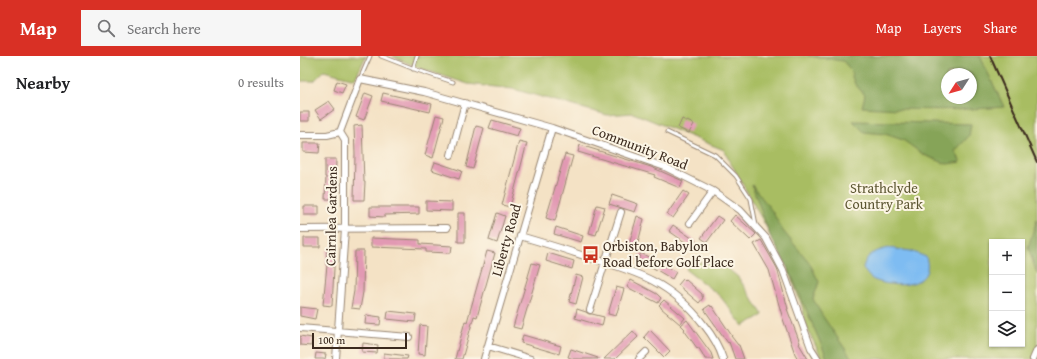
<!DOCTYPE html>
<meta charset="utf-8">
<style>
:root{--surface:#fff;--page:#f6f6f6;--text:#202124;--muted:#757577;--line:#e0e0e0;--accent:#d93025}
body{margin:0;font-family:"Gentium Book Plus",serif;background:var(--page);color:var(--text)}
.controls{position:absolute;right:12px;bottom:12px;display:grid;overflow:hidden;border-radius:0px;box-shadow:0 1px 3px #0004}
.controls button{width:36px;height:36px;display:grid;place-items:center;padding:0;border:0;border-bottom:1px solid var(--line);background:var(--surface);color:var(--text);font:20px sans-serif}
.compass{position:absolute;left:641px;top:12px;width:36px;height:36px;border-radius:50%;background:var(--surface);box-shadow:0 1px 3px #0004;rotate:234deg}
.scale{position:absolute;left:12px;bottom:10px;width:95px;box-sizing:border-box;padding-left:4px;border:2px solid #3b2a1e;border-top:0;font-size:11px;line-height:14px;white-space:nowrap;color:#3b2a1e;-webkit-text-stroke:3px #fcf5e5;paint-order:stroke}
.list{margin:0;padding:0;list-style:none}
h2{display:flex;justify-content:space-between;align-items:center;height:52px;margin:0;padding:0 16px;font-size:17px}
h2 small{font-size:13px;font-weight:400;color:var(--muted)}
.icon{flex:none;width:22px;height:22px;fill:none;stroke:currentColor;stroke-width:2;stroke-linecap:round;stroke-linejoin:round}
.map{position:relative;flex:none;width:737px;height:303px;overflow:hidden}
header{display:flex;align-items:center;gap:24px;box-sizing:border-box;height:56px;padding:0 20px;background:var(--accent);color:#fff}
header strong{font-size:19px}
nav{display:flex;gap:22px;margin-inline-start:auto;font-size:14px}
.search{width:280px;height:36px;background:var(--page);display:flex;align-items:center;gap:10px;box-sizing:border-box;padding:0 14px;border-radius:0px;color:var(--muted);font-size:15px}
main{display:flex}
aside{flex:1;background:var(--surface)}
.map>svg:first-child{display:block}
</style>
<header>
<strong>Map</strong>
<div class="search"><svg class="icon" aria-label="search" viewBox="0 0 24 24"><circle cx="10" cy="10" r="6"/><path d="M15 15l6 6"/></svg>Search here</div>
<nav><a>Map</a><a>Layers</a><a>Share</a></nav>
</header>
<main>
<aside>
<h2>Nearby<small>0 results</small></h2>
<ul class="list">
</ul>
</aside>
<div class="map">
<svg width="737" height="303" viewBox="0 0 737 303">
<rect width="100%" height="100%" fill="#fcf5e5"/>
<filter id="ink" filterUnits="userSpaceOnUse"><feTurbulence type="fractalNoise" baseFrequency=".025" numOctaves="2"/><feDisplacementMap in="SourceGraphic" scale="8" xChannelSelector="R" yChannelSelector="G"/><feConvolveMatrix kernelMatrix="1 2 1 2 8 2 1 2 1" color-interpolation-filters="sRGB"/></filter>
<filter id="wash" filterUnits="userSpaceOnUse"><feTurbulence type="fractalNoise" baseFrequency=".012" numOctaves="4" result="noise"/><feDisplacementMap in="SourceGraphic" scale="16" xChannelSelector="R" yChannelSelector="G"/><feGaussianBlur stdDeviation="0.9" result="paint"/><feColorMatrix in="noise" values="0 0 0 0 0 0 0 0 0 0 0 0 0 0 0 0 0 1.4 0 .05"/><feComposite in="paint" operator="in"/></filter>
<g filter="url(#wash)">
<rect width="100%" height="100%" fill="#f4e2c5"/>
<!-- green -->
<path fill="#a8bd62" stroke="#727440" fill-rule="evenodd" d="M0,0H66L55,23L24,15L14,25H0Z
M92,0H737V303H522L507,272L502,250L483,201L433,111L429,105V104L424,94L333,57L307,59L213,33L168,28L119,12ZM647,18H671V42H647ZM692,186H722V288H692Z
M404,206L422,208L438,221L463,259L443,270L420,240L386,214L389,208Z"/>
<!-- forest -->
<path fill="#86a458" stroke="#60673b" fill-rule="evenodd" d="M508,0H680L704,51C657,55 609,54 562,51L565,39L554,27L550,13L543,5ZM647,18H671V42H647Z
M553,65L671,68L669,80L655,95L661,106L647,108L624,99L603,84L585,78L564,76Z
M452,129L472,155L483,175L509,206L519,226L513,243L522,259L552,303H529L527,302L490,216L470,180Z
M737,163V218L728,191Z"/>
<!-- water -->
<path fill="#7ebcf2" stroke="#5c7388" d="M589,192L611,195L626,201C636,233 593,232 574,224C569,222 566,216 563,213C565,198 576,195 589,192Z"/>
<g id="blocks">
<!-- building -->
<path fill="#e299b3" d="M37,25L46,28L42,37L34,34Z
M65,37L73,40L64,64L56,61Z
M83,37L132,48L130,56L81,45Z
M29,45L35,53L21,63L15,54Z
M0,56H9V65H0Z
M136,59L144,61L133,102L125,99Z
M382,63L394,68L389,77L378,72Z
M192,64L220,72L217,80L189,72Z
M62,69L64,126H65L64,144H54L55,98L54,70Z
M176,70L184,72L173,113L166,111Z
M219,85L227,87L210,151L202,149Z
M3,87H20L19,97L3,96Z
M280,89L351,111L383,125L380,132L354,121L355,119L278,96Z
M265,98L273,100L255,165L246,162Z
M25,103H36L35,143H25L26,121H25Z
M135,106L162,115L159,123L132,114Z
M383,135L389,139L373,162L367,158Z
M312,139L338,148L335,156L309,148Z
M126,145L152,146V155L126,154Z
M297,149L305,151L296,179L289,177Z
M4,150H19V159H4Z
M70,151H119V158L85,159V161L70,160Z
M158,157H165V186H158Z
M197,157L205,160L197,187L189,184Z
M435,159L456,178L450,184L430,165Z
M337,160L344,163L337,191L329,189Z
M417,160L423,164L407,186L401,182Z
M373,169L396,185L392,191L369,175Z
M256,171L283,180L281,186L254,178Z
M4,182H20V191H4Z
M71,182L120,184V188L152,190L151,197L126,196V193L71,191Z
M461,184L477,212L488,253H487L500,287L499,288L508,303H498L495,298L483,263L469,214L454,188Z
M27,194H35L32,250L23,249L27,209H26Z
M55,195H64L63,236L60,253L51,252L54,235Z
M187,195L195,197L177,261L174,260L162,303H155L165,265L167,266Z
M248,197L274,205L272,213L246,205Z
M341,197L376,216L372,223L338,203Z
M232,207L240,209L221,273L213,271Z
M276,219L283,221L276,248L269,246Z
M383,223L385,225L386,224L402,238V240L403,242L399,247L378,229Z
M331,224L357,238L361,242L358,247L327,231Z
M316,231L324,233L316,260L308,258Z
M364,244L385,262L380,268L361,252V251L359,249Z
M410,249L411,251L412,250L432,280H431L438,289H439L444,303H435L429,286L428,287L404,253Z
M0,251L17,253L15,263L0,260Z
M277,253L286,256L289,258H292L304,261L302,270L275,262Z
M88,255L116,258L115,266L87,263Z
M66,259L81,261L80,269L65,268Z
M387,264L411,297L413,303H405L402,297L398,291L397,292L384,274L385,273L381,269Z
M120,269L127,270L125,299L118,298Z
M350,274L370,295L364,301L344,281Z
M333,275L338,281L315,303H304Z
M223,279L261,290L259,298L221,287Z
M0,280L12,282L11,290L0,289Z
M63,287L78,289L77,297L62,296Z
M271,293L298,302V303H273L268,301Z
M16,297L26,298L25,303H15Z
M84,297L108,300L107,303H84Z"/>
</g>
</g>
<g filter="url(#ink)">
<use href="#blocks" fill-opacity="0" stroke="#988672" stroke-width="1"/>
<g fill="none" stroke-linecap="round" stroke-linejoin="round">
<defs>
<path id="lane" d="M81,0L117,14L153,26
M113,13L117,0
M60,23L70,0
M367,76L415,99L436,120L451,143L456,169"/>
<path id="street" d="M40,76L60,23L124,36L252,72L365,111L413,135L440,154L466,182L483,214L511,292L518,303
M0,79H27L40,76
M151,99L165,47
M390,167L413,135
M0,173L147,172
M220,180C244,187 267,194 290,202C338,216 372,227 404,269C412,279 419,290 423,303
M290,254L321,156
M0,272L109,281
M188,290L231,303
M36,303L45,173V84L40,76
M184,303L252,72
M339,303L346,296
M733,303L737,294"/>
</defs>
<!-- lane casing -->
<use href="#lane" stroke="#988672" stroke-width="5"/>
<!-- street casing -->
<use href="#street" stroke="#988672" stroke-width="8"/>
<!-- lane -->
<use href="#lane" stroke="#fff" stroke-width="3"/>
<!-- street -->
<use href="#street" stroke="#fff" stroke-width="6"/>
<!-- rail -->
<path stroke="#3b2a1e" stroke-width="2" d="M690,0L737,106"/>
</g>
</g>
<!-- icons -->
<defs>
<symbol id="bus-bare" viewBox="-9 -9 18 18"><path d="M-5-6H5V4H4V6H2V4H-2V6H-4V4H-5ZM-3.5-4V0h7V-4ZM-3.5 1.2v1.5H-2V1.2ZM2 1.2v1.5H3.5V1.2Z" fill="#c8321e" stroke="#fcf5e5" stroke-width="2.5" paint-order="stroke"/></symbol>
</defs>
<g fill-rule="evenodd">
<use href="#bus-bare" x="278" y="186" width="25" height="25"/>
</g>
<g text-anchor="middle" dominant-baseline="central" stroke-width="4" stroke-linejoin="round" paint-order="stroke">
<!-- street labels -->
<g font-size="14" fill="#3b2a1e" stroke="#fcf5e5">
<text transform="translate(340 91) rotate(21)">Community Road</text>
<text transform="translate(31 160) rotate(-89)">Cairnlea Gardens</text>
<text transform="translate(206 184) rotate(-74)">Liberty Road</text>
</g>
<!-- park labels -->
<g font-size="14" fill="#5c5632" stroke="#fcf5e5">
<text x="584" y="132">Strathclyde<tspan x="584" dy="16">Country Park</tspan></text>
</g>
<!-- poi labels -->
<g font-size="14" fill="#3b2a1e" stroke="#fcf5e5" text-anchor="start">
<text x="303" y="190">Orbiston, Babylon<tspan x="303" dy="16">Road before Golf Place</tspan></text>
</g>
</g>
</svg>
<div class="controls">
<button>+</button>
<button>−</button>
<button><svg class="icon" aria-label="layers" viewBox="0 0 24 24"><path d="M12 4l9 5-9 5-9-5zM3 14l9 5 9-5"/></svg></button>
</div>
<svg class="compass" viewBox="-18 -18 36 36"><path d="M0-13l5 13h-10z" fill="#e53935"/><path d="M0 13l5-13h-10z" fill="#757577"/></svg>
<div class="scale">100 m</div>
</div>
</main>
